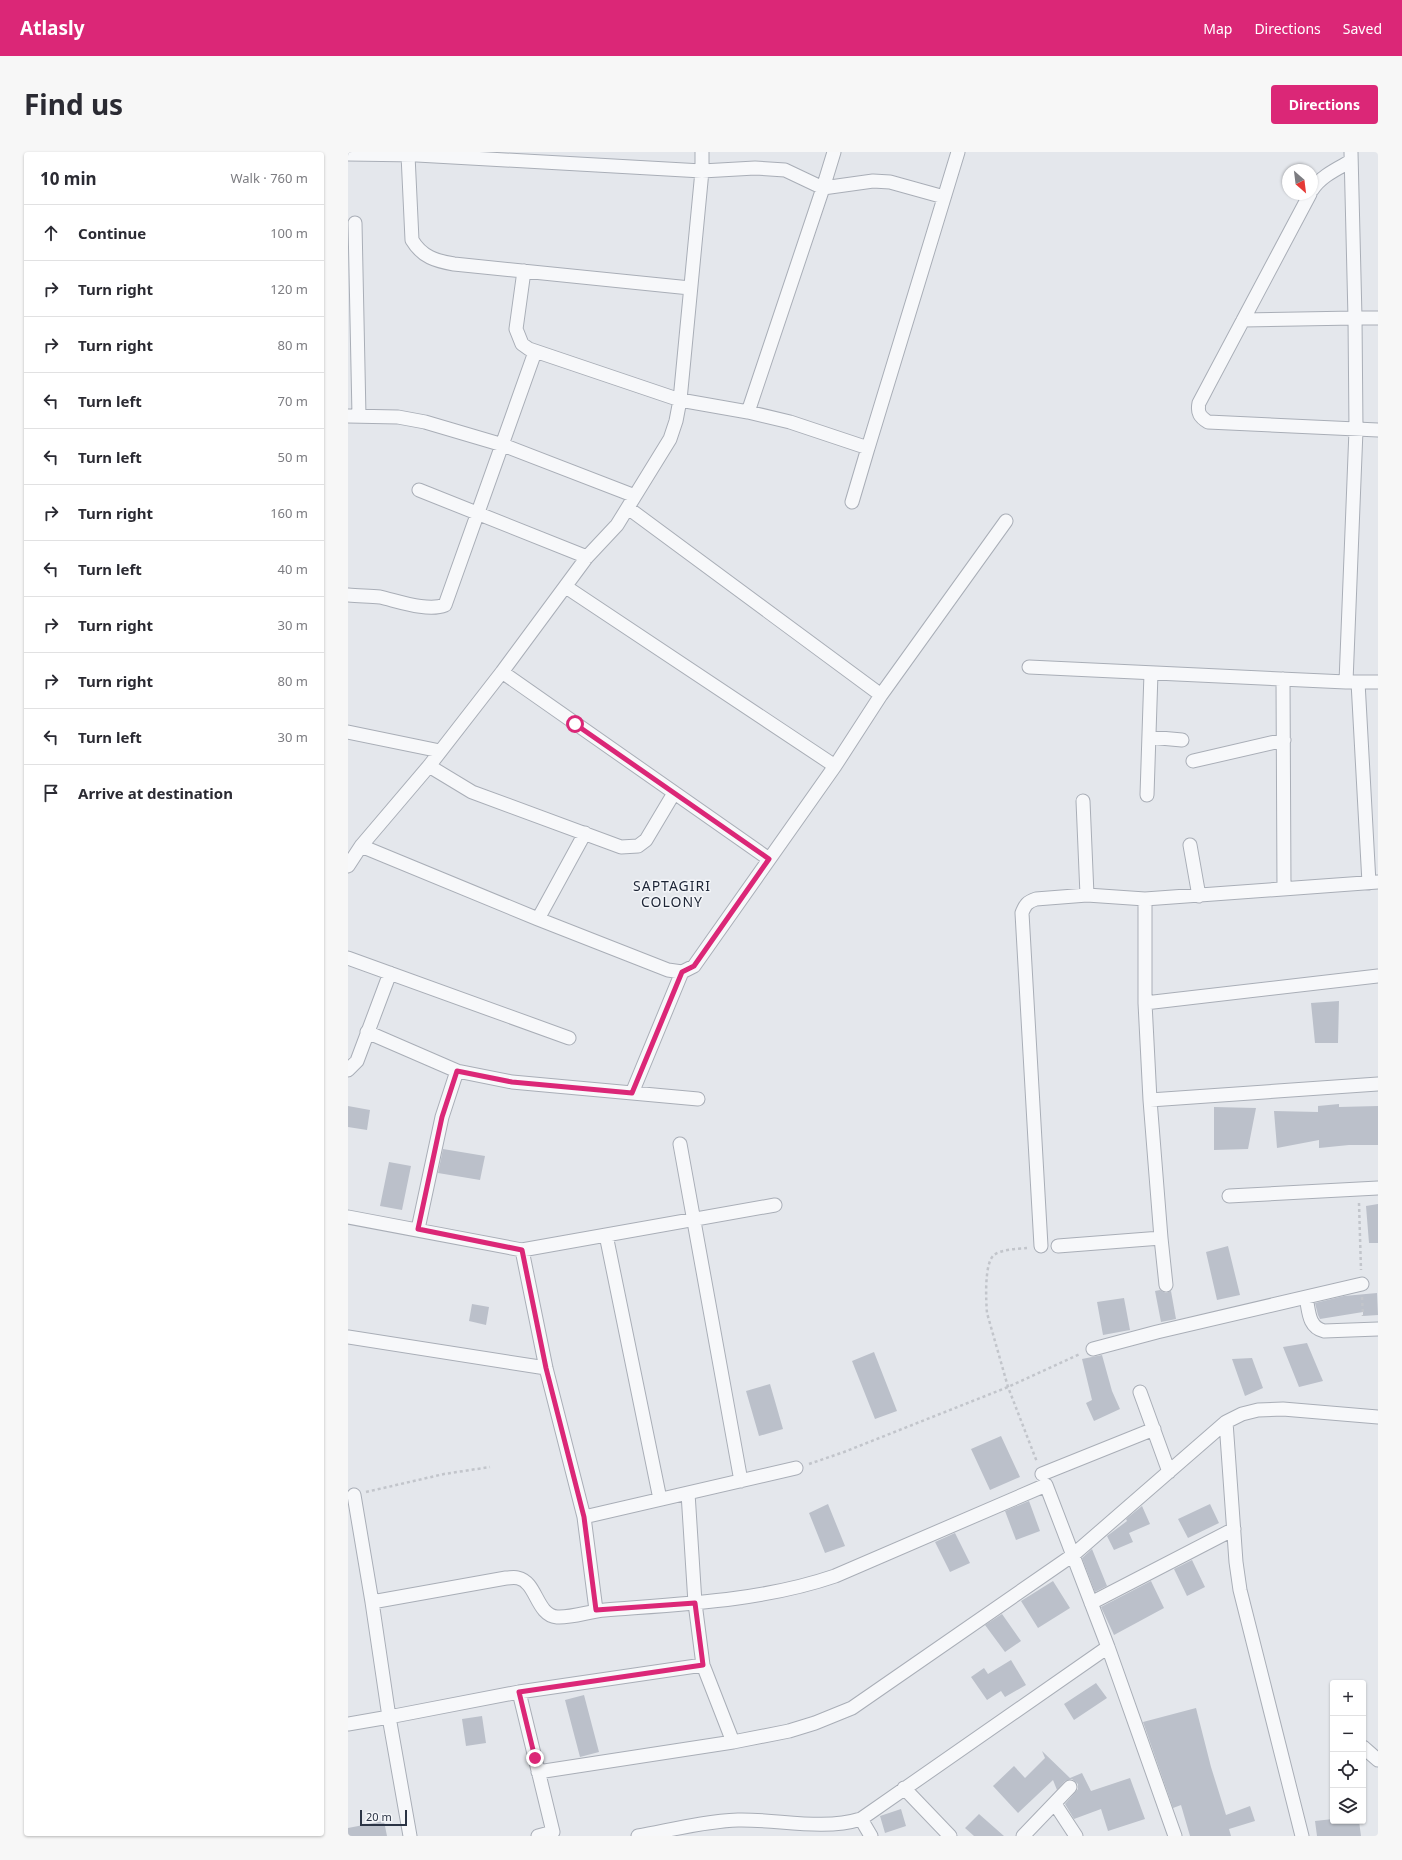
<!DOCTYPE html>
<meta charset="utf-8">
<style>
:root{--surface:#fff;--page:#f7f7f7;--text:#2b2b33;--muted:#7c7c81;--line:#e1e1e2;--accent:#db2777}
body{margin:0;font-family:"Noto Sans",sans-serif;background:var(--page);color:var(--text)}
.controls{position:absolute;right:12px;bottom:12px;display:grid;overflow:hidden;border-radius:4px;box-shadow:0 1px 3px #0004}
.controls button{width:36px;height:36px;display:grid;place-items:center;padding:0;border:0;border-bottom:1px solid var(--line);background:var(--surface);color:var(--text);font:20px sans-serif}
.compass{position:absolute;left:934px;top:12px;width:36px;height:36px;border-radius:50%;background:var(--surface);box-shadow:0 1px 3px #0004;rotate:152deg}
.scale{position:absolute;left:12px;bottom:10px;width:47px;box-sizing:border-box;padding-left:4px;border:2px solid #2b3445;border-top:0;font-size:11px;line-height:14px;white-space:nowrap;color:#2b3445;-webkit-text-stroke:3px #f4f6f9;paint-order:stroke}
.stop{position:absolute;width:12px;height:12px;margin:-9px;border:3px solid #db2777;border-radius:50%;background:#fff}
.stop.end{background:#db2777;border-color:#fff;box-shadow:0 1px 4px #0008}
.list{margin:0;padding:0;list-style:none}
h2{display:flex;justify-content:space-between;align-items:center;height:52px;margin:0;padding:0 16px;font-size:17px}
h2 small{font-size:13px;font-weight:400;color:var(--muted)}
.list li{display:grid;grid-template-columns:26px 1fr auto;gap:12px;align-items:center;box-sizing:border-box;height:56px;padding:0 16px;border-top:1px solid var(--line)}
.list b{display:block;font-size:15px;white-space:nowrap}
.list em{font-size:13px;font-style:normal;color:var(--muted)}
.icon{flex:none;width:22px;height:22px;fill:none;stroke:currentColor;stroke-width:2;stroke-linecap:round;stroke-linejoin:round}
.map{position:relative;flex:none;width:1030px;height:1684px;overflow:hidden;border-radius:4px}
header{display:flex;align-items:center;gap:24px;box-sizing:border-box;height:56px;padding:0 20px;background:var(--accent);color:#fff}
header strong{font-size:19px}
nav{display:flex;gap:22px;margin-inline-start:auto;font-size:14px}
.intro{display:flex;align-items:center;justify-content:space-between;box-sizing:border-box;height:96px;padding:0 24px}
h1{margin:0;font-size:28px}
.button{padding:10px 18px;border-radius:4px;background:var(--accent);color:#fff;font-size:14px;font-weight:700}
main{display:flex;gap:24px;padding:0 24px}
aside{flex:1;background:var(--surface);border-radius:4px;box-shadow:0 1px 3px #0004}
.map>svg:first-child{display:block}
</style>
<header>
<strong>Atlasly</strong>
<nav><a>Map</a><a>Directions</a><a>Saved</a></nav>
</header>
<div class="intro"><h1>Find us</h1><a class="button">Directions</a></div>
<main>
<aside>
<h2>10 min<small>Walk · 760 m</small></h2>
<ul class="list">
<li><svg class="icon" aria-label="ahead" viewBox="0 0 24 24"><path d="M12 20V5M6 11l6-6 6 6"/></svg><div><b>Continue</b></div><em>100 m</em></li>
<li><svg class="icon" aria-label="right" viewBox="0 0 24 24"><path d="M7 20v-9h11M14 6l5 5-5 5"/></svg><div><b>Turn right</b></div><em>120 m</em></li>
<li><svg class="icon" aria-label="right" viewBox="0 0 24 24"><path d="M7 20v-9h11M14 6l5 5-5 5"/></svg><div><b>Turn right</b></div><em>80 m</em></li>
<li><svg class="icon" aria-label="left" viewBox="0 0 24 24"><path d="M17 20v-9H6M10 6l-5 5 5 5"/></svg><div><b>Turn left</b></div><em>70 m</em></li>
<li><svg class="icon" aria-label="left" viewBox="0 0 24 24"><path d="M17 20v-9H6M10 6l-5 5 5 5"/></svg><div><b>Turn left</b></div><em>50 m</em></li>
<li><svg class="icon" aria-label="right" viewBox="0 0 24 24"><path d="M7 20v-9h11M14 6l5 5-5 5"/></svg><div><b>Turn right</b></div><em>160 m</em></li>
<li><svg class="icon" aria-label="left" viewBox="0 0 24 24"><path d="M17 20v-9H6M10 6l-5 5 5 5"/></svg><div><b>Turn left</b></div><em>40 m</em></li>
<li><svg class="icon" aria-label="right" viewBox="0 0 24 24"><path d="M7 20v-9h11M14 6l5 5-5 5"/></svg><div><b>Turn right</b></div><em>30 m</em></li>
<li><svg class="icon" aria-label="right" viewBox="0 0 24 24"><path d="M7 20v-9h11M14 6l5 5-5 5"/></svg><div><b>Turn right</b></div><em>80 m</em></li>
<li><svg class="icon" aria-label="left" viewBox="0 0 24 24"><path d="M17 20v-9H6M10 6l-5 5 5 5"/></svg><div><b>Turn left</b></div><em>30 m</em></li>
<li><svg class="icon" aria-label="arrive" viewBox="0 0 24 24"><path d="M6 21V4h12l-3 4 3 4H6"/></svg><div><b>Arrive at destination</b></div></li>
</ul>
</aside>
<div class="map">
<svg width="1030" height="1684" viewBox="0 0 1030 1684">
<rect width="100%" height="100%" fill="#e4e7ec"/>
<!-- building -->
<path fill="#bbc0ca" d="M991,849L990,891H967L963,851Z
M991,952V955L1030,954V993H1001L971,996V988L929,996L926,959L970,960V954Z
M0,954L22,958L19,978L0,975Z
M866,955L908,956L900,997L866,998Z
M95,997L137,1004L132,1028L90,1021Z
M41,1010L63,1014L54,1058L32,1054Z
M1030,1052V1091H1021L1018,1054Z
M880,1094L892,1143L869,1148L858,1100Z
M812,1138L818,1141L823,1139L828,1167L813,1170L807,1139Z
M1029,1141L1030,1163L1015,1164V1160L972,1167L970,1163L967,1151L996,1144Z
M776,1146L782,1178L755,1183L749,1150Z
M124,1152L141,1155L138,1173L121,1169Z
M959,1191L975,1229L951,1235L935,1195Z
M526,1200L549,1259L527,1267L504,1209Z
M754,1203L764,1239L772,1257L746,1269L738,1251L744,1248L734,1207Z
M904,1206L915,1236L897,1244L884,1207Z
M422,1232L435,1277L411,1284L398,1239Z
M653,1284L672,1325L642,1338L623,1297Z
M681,1349L692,1379L668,1388L657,1359Z
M480,1352L497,1394L477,1401L461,1361Z
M862,1352L871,1371L840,1386L830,1367Z
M794,1354L802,1372L781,1381L785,1390L766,1398L759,1384L779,1369L778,1367Z
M607,1381L622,1411L602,1420L587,1390Z
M744,1397L759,1434L747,1440L734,1406Z
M844,1408L857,1435L839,1444L826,1417Z
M705,1429L722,1456L690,1476L673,1449Z
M803,1429L816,1456L766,1483L753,1455Z
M654,1462L673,1489L657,1500L637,1473Z
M663,1508L678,1533L657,1545L653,1539L639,1548L623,1525L636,1516L640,1522Z
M748,1531L759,1546L726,1568L716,1552Z
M236,1543L251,1600L232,1605L217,1548Z
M848,1556L863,1615L878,1663L902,1654L907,1669L881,1677L883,1684H842L833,1653L825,1656L795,1570Z
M134,1564L138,1591L118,1594L114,1567Z
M694,1599L722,1626L734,1621L743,1639L782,1626L797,1667L760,1679L753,1657L726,1667L717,1652L730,1637V1632L724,1627L717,1629L709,1638L705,1628L670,1661L645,1634L666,1614L677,1626L697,1606Z
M553,1657L558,1674L537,1681L532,1664Z
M631,1662L656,1684H626L617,1676Z
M985,1667V1669H1011L1013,1684H969L967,1669Z
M36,1669L39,1684H0V1676Z"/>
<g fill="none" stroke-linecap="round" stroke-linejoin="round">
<defs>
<path id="minor" d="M0,2L69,3L354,19L407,16L437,18L475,36L525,29L542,30L596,45
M60,3L64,88C74,105 88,109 106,112L342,136
M964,38C973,24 989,17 1003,9
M962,42L851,251C849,261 852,265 860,270L1030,278
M7,71L11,264
M176,119L168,177L174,192L181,197L332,248L400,260L475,36L486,0
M895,168L1007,166L1003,0
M400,260L442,270L520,296L610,0
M0,264L50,265L77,270L155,293L287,344
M71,338L239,405
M504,350L520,296
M280,356L533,543
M218,435L487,614
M0,443C10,444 21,444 32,445C50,449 80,460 97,453L187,200
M681,515L998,530H1030
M154,520L421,707
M935,527L936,736
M998,530L1008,278L1007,166H1030
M1010,530L1021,731
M0,580L92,599
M801,585L834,588
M845,609L936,588
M81,614L124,640L273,695L290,694L298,688L326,641
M799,643L803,521
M735,649L739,743
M842,693L851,744
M13,694L190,767L320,818L334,820L346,814L487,614L533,543L658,369
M0,714L13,694L81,614L154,520L239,405L269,373L322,287L328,269L332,248L354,19V0
M797,747V851L802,948
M190,767L237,681
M0,806L221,886
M797,851L1030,824
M19,880L109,919
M0,918L9,909L42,821
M284,941L334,820
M332,992L393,1329
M881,1044L1030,1036
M0,1065L174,1098L427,1053
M70,1077L94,965L109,919L164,930L350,947
M258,1083L312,1347
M813,1086L818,1133
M693,1094L674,761C677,753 679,750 688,747L739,743L797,747L1030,730
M710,1094L813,1086L802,948L1030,932
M174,1098L198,1216L236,1365L248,1458
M958,1145C961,1159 960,1175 976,1179L1030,1177
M0,1185L198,1216
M745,1197L809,1180L1014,1132
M792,1240L821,1320
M878,1270L888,1410L892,1438L954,1684
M694,1322L806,1277
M340,1341L347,1451L355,1513L385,1590
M6,1343L24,1450
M236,1365L448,1316
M743,1451L886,1377
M355,1513L171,1540L41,1565L24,1450L158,1426C162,1426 166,1425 170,1426C189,1430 188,1463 209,1465C224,1466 242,1459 257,1458C334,1452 414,1449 487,1424L698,1333L760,1495L827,1684
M171,1540L205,1680L190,1684
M0,1572L41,1565L62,1684
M1015,1595L1030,1608
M190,1620L385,1590L441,1579L467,1571L504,1556L725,1403L878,1270L894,1262L910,1258L935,1257L1030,1265
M556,1636L602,1684
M707,1652L728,1684
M513,1667L523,1684
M290,1684C323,1678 357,1669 390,1668C430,1667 474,1679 513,1667L760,1495
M675,1684L722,1635"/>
</defs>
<!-- minor casing -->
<use href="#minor" stroke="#a9aeb7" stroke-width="15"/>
<!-- path -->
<path stroke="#c2c5cb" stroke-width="2.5" stroke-dasharray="3 3" stroke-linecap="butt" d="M1011,1051L1013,1118
M679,1096C669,1097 654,1097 646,1103C636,1111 638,1149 639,1161L660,1235L689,1310
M1014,1145L1015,1164
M461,1312L496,1300L660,1235L732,1202
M18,1340L96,1322L142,1315"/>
<!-- minor -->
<use href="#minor" stroke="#f7f8fa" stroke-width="13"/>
</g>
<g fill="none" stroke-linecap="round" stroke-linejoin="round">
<!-- route -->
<path stroke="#db2777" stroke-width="5" d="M187,1606L171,1540L355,1513L347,1451L248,1458L236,1365L198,1216L174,1098L70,1077L94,965L109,919L164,930L284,941L334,820L346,814L421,707L227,572"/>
</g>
<g text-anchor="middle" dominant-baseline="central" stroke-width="3" stroke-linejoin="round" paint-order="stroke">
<!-- neighbourhood labels -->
<g font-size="14" letter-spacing="1" fill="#1d2536" stroke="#f4f6f9">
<text x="324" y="733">SAPTAGIRI<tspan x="324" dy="16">COLONY</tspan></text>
</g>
</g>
</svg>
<div class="controls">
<button>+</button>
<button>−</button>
<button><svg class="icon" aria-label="locate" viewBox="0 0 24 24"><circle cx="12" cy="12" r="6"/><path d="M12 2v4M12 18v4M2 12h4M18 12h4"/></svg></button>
<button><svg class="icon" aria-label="layers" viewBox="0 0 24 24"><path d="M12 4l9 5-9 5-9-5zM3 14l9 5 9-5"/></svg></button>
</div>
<svg class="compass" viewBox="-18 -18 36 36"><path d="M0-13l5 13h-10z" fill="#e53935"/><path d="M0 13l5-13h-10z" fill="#7c7c81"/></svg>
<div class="scale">20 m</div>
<div class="stop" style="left:227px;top:572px"></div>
<div class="stop end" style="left:187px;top:1606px"></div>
</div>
</main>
